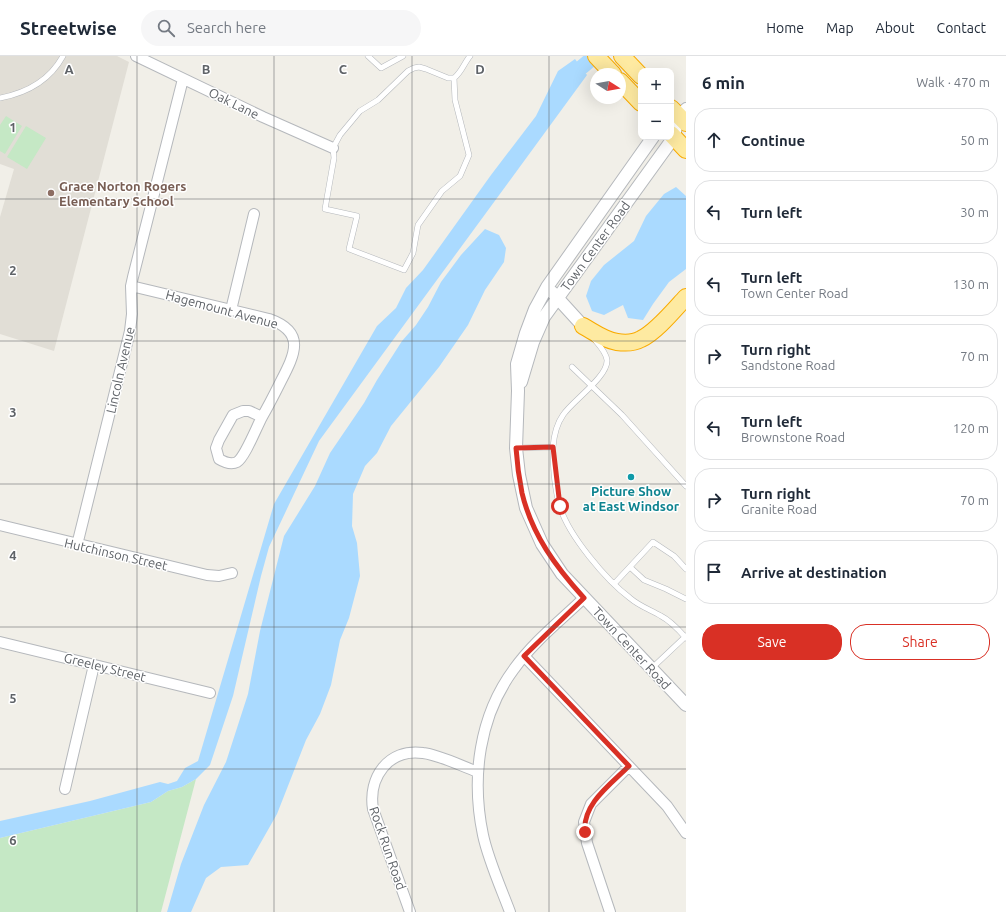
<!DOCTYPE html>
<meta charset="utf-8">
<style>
:root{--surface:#fff;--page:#f6f6f7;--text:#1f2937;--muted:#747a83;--line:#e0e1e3;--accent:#d93025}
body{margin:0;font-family:Ubuntu,sans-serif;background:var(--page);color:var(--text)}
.controls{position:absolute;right:12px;top:12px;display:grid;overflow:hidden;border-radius:8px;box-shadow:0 4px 16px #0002}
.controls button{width:36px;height:36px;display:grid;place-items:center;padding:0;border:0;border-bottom:1px solid var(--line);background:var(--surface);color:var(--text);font:20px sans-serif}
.compass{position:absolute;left:590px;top:12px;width:36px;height:36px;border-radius:50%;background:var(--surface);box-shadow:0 4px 16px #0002;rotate:101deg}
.stop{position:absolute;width:12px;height:12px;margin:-9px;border:3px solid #d93025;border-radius:50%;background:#fff}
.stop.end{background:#d93025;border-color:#fff;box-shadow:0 1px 4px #0008}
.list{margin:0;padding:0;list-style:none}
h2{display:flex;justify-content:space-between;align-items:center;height:52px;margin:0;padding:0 16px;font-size:17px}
h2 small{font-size:13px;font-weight:400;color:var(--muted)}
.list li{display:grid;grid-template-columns:26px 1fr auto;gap:12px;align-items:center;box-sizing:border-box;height:64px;margin:0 8px 8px;padding:0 8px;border:1px solid var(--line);border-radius:16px}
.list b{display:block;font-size:15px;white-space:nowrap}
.list p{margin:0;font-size:13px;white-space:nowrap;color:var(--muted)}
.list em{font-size:13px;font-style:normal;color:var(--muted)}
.actions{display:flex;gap:8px;padding:12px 16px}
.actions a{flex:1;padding:9px 0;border:1px solid var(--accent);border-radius:16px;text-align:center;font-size:14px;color:var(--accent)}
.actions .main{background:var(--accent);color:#fff}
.icon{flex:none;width:22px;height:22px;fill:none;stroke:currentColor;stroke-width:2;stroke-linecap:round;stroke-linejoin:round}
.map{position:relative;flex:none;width:686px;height:856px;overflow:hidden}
header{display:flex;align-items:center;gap:24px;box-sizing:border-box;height:56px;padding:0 20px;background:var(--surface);border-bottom:1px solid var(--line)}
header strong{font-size:19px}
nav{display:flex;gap:22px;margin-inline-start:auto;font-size:14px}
.search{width:280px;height:36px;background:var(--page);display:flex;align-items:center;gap:10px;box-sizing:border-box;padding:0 14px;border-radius:22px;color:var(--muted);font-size:15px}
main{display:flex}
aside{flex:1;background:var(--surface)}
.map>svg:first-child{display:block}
</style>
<header>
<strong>Streetwise</strong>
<div class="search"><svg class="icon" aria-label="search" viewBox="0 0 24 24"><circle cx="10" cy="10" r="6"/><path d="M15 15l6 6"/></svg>Search here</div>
<nav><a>Home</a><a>Map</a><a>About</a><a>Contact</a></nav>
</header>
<main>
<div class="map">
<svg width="686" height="856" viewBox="0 0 686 856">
<rect width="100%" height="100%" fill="#f1efe8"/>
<!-- education -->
<path fill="#e1ded6" d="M0,0H117L129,6L54,295L0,278V161L14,113L0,108Z"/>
<!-- green -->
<path fill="#c5e8c5" d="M6,60L22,70L5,98L0,95V69Z
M26,70L46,82L27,113L7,101Z
M196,723L161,856H0V782L151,746L168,735L182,731Z"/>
<!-- water -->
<path fill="#aadaff" d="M575,3L587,19L319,385L269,491L261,520L233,640L210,709L196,723L182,731L168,735L151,746L0,782V765L90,745L160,726L168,728L177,725L185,712L198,705L274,448L377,270L396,252L406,232L423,214L491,119L536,60L558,15Z
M676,131L686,140V213L669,226L653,248L643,264L628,262L623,249L604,259L592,255L586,240L591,225L604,209L634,185L646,160L664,138Z
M485,173L499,179L506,192L504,206L485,234L468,269L439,311L391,370L377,397L365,410L353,438L352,470L357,487L360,520L349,562L340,584L331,629L320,658L306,684L277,758L248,809L221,811L206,822L191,856H167L181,808L204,749L226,706L248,638L260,575L284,480L315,430L330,397L364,347L377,324L402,285L416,269L428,251L441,226L461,199Z"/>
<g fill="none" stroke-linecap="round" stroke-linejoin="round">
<!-- river -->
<path stroke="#aadaff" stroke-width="15" d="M582,11L595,0"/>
<defs>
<path id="service" d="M368,0L381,12L403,0
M454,22L455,44L469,99L460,120L442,135L418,169L413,197L404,214L349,193L357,160L325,153L334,102L333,92L340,79L360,55L378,44L408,15L414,12L419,11L426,13L448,22H454C462,16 464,7 470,0
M0,42C26,37 50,24 63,0
M572,311L622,359L686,430
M553,391C553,409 555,434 560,451C569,480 606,524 630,542C639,550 651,554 661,560C671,565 679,574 686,582
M517,392L553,391C554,379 556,369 563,359C572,345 608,321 607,304C606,296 599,289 594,283
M630,511L644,524L666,533L686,543
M614,528L653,486L674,500L686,513
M652,612L686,580"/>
<path id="minor" d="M136,0L263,61L333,92
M678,59L686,52
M131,230L269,263C306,276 295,298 281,325C275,337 269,349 262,361
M231,254L254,158
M243,355H249L262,361C257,370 245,401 237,406C231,409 224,406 219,403L216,392L219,384L233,359Z
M0,469L207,519L219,520L232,517
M77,489L130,275L132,258L131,230L133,221L183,23
M0,586L210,637
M524,600L667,750L686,777
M65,733L94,609
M410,856L373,753C368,722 388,692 423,697C440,699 461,710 478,716
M510,856C501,832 488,803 483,779C471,722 479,660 514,613C533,586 560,565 584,542
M610,856L587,787L584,766L591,748L629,710"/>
<path id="tertiary" d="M653,81L547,231L535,253L526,277L517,308L518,335L516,392L519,419L526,452L542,488L562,518L686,649
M552,236L583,270
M521,326L533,286L544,261L674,81L678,59"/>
<path id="trunk" d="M596,0L613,18
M622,0L641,20
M620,25L641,47
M671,52L686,67
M671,78L686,94
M583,270C594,276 604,284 617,286C624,287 634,287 641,283C656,276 674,254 686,241"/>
</defs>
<!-- service casing -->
<use href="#service" stroke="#b5b8bc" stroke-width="6"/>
<!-- minor casing -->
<use href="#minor" stroke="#b5b8bc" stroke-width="12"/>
<!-- tertiary casing -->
<use href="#tertiary" stroke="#b5b8bc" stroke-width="14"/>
<!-- trunk casing -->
<use href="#trunk" stroke="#f9ab00" stroke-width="18"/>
<!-- service -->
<use href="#service" stroke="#fff" stroke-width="5"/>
<!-- minor -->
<use href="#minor" stroke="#fff" stroke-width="10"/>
<!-- tertiary -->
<use href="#tertiary" stroke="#fff" stroke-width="12"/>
<!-- trunk -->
<use href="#trunk" stroke="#feeaa1" stroke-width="16"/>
</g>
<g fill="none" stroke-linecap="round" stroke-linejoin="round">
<!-- route -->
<path stroke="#d93025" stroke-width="5" d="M560,450L553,391L516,392C517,407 519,422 522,437C532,479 556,511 584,542L524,600L629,710C611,728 582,748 585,776"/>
</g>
<!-- grid -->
<path fill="none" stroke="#5f6368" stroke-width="1" stroke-opacity="0.55" d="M137,0V856M274,0V856M412,0V856M549,0V856M0,143H686M0,285H686M0,428H686M0,571H686M0,713H686"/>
<!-- markers -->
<circle fill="#8d6e63" stroke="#fff" stroke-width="1.5" cx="51" cy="137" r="4"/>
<circle fill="#0f9aa8" stroke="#fff" stroke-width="1.5" cx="631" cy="421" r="4"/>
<g text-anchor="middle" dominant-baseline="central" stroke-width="3" stroke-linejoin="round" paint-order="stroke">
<!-- street labels -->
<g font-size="13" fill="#5f6368" stroke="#fff">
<text transform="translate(234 47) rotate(26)">Oak Lane</text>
<text transform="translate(595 190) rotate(-54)">Town Center Road</text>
<text transform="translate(222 253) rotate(15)">Hagemount Avenue</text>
<text transform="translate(120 314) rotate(-77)">Lincoln Avenue</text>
<text transform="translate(116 498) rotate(13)">Hutchinson Street</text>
<text transform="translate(632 592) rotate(47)">Town Center Road</text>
<text transform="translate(105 611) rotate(14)">Greeley Street</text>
<text transform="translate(388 792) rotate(71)">Rock Run Road</text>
</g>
<!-- education labels -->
<g font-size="13" font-weight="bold" fill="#785e54" stroke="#fff" text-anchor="start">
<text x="59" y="130">Grace Norton Rogers<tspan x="59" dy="15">Elementary School</tspan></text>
</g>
<!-- culture labels -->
<g font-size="13" font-weight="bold" fill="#0d838f" stroke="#fff">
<text x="631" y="435">Picture Show<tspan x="631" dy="15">at East Windsor</tspan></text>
</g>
</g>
<g font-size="13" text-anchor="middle" font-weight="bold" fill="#5f6368" stroke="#fff" stroke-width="3" stroke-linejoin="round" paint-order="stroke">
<text x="69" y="18">A</text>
<text x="206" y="18">B</text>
<text x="343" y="18">C</text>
<text x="480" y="18">D</text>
<text x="13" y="76">1</text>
<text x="13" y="219">2</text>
<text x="13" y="361">3</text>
<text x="13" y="504">4</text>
<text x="13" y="647">5</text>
<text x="13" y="789">6</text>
</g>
</svg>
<div class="controls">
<button>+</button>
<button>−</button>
</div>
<svg class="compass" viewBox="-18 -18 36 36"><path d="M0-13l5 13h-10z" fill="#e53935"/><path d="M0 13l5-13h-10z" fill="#747a83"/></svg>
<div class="stop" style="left:560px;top:450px"></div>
<div class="stop end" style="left:585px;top:776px"></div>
</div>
<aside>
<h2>6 min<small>Walk · 470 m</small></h2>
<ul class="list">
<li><svg class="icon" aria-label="ahead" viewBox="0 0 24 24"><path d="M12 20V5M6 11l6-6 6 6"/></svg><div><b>Continue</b></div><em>50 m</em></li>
<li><svg class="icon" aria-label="left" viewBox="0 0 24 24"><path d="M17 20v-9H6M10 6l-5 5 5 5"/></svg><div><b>Turn left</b></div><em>30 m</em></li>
<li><svg class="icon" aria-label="left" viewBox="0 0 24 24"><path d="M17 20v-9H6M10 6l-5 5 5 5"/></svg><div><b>Turn left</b><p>Town Center Road</p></div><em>130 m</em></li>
<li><svg class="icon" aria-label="right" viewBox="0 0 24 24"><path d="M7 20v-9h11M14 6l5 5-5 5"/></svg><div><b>Turn right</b><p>Sandstone Road</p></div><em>70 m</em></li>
<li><svg class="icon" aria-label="left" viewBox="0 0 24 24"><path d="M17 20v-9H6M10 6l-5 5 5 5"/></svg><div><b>Turn left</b><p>Brownstone Road</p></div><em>120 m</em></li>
<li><svg class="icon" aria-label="right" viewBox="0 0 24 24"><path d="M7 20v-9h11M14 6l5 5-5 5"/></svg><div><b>Turn right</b><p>Granite Road</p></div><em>70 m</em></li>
<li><svg class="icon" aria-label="arrive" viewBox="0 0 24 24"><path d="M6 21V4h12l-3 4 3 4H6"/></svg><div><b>Arrive at destination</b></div></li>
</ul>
<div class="actions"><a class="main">Save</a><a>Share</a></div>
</aside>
</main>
